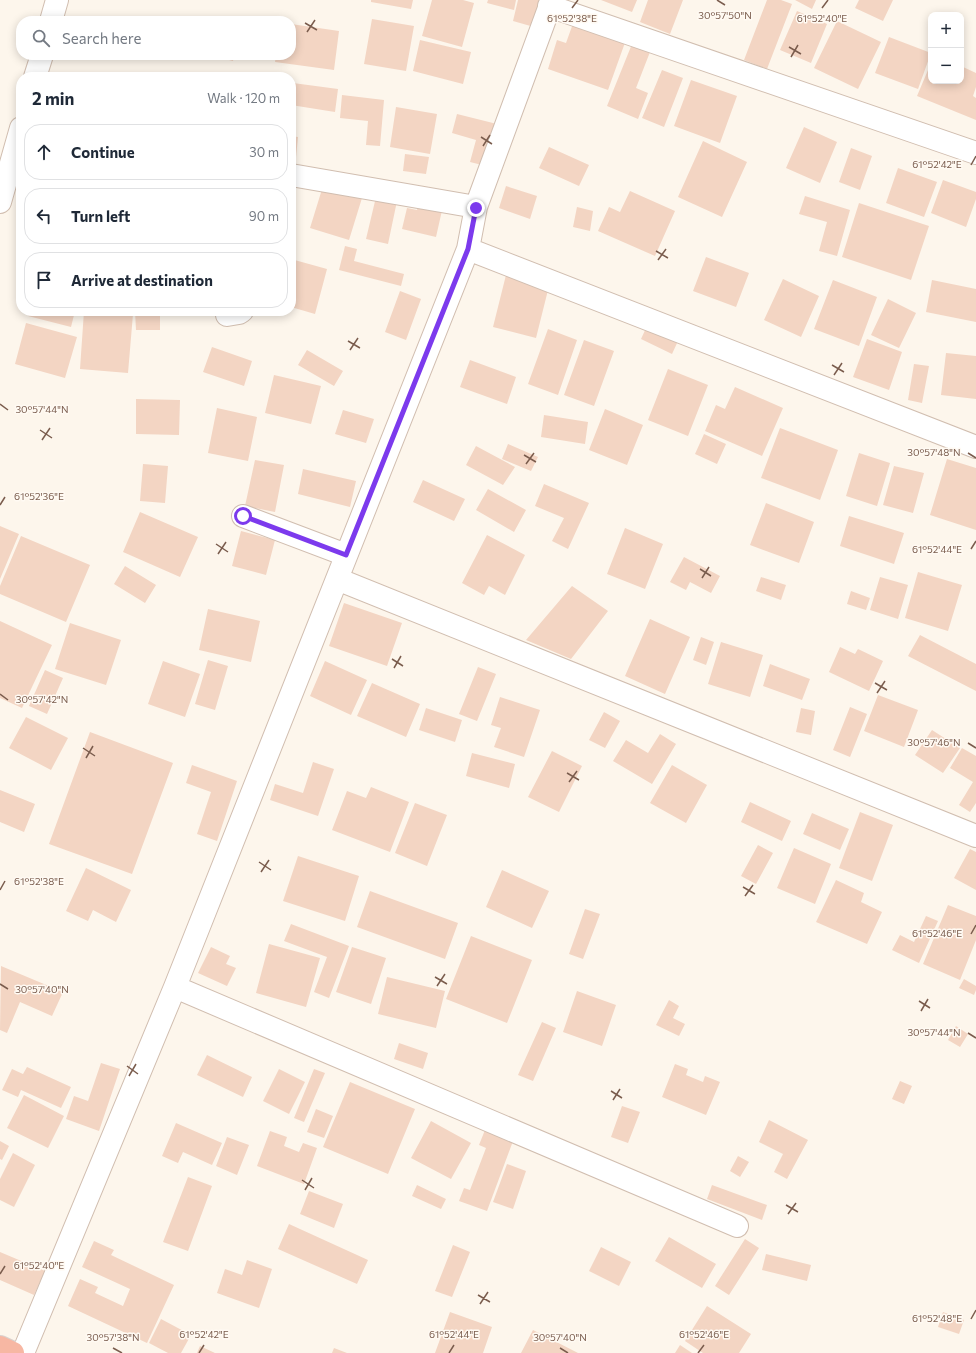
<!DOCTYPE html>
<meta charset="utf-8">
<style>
:root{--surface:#fff;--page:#f2f2f3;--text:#1f2937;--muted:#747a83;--line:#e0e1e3}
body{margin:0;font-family:Commissioner,sans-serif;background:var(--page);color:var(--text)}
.controls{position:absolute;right:12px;top:12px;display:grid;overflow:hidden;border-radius:8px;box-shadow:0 2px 10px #0003}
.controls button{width:36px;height:36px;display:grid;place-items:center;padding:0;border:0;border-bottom:1px solid var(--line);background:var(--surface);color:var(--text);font:20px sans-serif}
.stop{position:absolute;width:12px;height:12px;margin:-9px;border:3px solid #7c3aed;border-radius:50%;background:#fff}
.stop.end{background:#7c3aed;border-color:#fff;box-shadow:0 1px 4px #0008}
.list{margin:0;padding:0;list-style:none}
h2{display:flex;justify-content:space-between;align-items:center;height:52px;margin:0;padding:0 16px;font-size:17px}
h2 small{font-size:13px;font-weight:400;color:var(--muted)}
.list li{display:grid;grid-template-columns:26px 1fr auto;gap:12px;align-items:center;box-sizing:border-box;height:56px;margin:0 8px 8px;padding:0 8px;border:1px solid var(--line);border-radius:16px}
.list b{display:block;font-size:15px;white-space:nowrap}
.list em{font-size:13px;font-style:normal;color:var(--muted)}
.icon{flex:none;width:22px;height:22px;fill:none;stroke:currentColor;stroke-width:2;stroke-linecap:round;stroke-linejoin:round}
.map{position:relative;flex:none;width:976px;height:1353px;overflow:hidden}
.search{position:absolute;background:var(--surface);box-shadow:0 2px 10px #0003;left:16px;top:16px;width:280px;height:44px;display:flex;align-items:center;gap:10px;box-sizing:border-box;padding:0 14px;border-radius:16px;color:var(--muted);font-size:15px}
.panel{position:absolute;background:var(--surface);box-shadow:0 2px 10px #0003;left:16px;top:72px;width:280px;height:244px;border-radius:16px}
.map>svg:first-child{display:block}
</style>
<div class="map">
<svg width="976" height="1353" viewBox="0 0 976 1353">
<rect width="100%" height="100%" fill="#fdf6ec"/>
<!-- building -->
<path fill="#f3d5c3" d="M371,0H413L411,9L371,2Z
M432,0H463L474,3L462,47L422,36Z
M488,0H516L514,10L487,3Z
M518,0H542L534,27L513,21Z
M601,0H637L632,12Z
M648,0H683L670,34L640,22Z
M767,0H781L792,4L767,69L744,60Z
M795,0H816L812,9Z
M859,0H893L883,21L855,8Z
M797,11L827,24L811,63L780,50Z
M575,18L627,37L608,90L548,69L557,40L566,43Z
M372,19L414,26L406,71L364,64Z
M837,21L881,42L858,89L814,68Z
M291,24L339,31L334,70L275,62L276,55H291Z
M889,37L931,53L918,89L875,73Z
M420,40L471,52L463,84L413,71Z
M632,44L650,52L636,88L648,93L638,119L607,106Z
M209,55H234L233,61Z
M931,63V81H961V66L976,73V87L973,96L976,98V120L917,96Z
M662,70L683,78L664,127L642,118Z
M241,73L257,76V77H240Z
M691,80L737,96L720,143L674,126Z
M293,83L338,89L335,112L291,105Z
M342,95L384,100L380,146L366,145L368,121L340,118Z
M396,107L437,114L430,154L390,147Z
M457,114L497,124L486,166L470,162L476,140L452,133Z
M804,127L837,142L820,183L786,168Z
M291,136L298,137L295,168H291Z
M703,141L747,162L722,217L678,197Z
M549,147L589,165L579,186L539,168Z
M851,148L872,156L860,190L839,182Z
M405,154L429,157L426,174L403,171Z
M898,168L937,182L924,217L886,203Z
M943,180L976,192V199L966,227L931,213Z
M323,186L362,198L349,240L310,228Z
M506,186L537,196L530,219L499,208Z
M630,191L675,211L655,256L598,231L609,207L620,212Z
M805,196L850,210L837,256L819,251L827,222L799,214Z
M376,197L397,201L388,244L366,239Z
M419,201L443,206L436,237L402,229L407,208L417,210Z
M859,203L929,226L911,280L842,257Z
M577,207L593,211L590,231L573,227Z
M345,246L357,249L354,261L404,274L401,286L339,270Z
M706,257L749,273L736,307L693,291Z
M291,259L327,269L315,314L291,307Z
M506,275L549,286L536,338L493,327Z
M783,279L819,296L801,337L764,320Z
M833,280L877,297L859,346L814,329Z
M932,280L976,289V322L926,312Z
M400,291L421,299L406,340L385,332Z
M888,299L916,313L899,348L871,335Z
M30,311H75L71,327L28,316Z
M84,311L133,314L128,373L80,369Z
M135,311H160V330H136Z
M26,323L77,337L65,378L15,364Z
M647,326L678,341L672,354L641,339Z
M548,329L577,340L558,395L528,384Z
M867,339L902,352L889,390L853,377Z
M584,340L614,351L594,406L564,395Z
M212,347L252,361L244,386L203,372Z
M307,350L343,371L334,386L298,365Z
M946,353L976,356V399L941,395Z
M470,360L516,377L507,404L460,387Z
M914,364L929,366L922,403L908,400Z
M668,369L708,385L688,436L648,420Z
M274,375L321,386L311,424L265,413Z
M735,387L783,408L762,456L705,431L716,405L725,409Z
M136,399L180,400L179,435L136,434Z
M217,408L257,417L248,461L208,453Z
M605,409L643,425L627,465L589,450Z
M343,410L374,419L366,443L335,434Z
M544,415L588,422L585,444L541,437Z
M780,428L838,450L820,500L761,478Z
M704,434L726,444L717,464L695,454Z
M508,444L538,457L531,471L502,459Z
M476,446L515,467L503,485L466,465Z
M859,453L890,463L877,506L846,496Z
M947,459L976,468V530L930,515Z
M255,460L284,465L275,512L245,506Z
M143,464L168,466L165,503L140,501Z
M894,466L924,473L913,513L883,505Z
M303,469L356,481L350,507L298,494Z
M423,480L465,499L454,521L413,502Z
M544,484L589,503L568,549L552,541L564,518L535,506Z
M488,489L526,510L514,532L476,510Z
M766,503L814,522L799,563L750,545Z
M140,512L198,537L180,577L123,552Z
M849,516L904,533L894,564L840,546Z
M0,526L19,534L0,579Z
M625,528L663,544L645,589L607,574Z
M241,531L275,540L266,575L232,566Z
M487,535L525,555L505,595L489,586L484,595L462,583Z
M21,536L90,565L66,622L0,594V586Z
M684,557L720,576L711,593L690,582L686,590L670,582Z
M125,566L156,585L145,603L114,584Z
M918,572L962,585L948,631L905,618Z
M761,577L786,585L781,600L756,591Z
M880,577L908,585L898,619L870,610Z
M572,586L608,611L571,659L526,640Z
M851,591L870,598L866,610L847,604Z
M344,603L402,623L387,666L329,646Z
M208,609L260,621L251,662L199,650Z
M650,619L690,637L665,694L625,676Z
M0,621L52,645L22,708L0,698Z
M70,623L121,640L106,685L55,669Z
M920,635L976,664V691L908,656Z
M701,637L714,642L706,665L693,660Z
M721,642L763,655L750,697L708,684Z
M840,647L855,654L858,649L883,661L869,691L829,672Z
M208,660L228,666L215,710L195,704Z
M163,661L200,674L185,717L148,704Z
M325,661L367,680L351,715L310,696Z
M770,664L810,679L802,700L763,686Z
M478,667L496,674L477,721L459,714Z
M45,670L63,678L47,714L29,706Z
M372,683L420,704L406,737L357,716Z
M878,695L918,710L904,747L864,731Z
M500,697L540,710L524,757L494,747L501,728L491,725Z
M850,707L867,714L850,757L833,750Z
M426,708L462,720L455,742L419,730Z
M801,708L815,711L811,735L796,732Z
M604,712L620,721L605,748L589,740Z
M26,717L68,738L51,770L9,748Z
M932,730L960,748L943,773L915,755Z
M90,732L173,763L132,874L49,844Z
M660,734L676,744L652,784L613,761L626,740L648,753Z
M962,748L976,756V803L970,812L959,805L973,782L950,768Z
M552,751L582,766L559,812L528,797Z
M472,753L515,764L509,788L466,776Z
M313,762L334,769L318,816L270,800L275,784L303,793Z
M192,765L237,781L217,841L197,834L211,792L186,783Z
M672,765L707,785L686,823L650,803Z
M371,787L409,802L390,852L332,830L347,791L366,798Z
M0,790L35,804L24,832L0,822Z
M750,802L791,821L782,841L741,822Z
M415,803L447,815L427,866L395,853Z
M860,812L893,825L872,881L839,868Z
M812,813L849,829L840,850L803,834Z
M758,845L773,853L756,884L741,876Z
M794,848L831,864L815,904L777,888Z
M970,849L976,852V890L954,878Z
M298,856L359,876L345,921L283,901Z
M86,868L131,890L116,922L93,910L88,921L66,911Z
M502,870L549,891L532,928L486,907Z
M836,880L864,893L861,902L882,912L867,944L816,922Z
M370,891L458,923L445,959L357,927Z
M948,905L976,916V940L960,980L923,964Z
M585,909L600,914L583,959L569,954Z
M926,916L938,921L919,963L892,950L900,935L914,942Z
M291,924L349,946L329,998L314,992L327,957L284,941Z
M471,936L532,960L507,1023L446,999Z
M269,944L320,958L306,1007L256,993Z
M211,947L230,956L226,964L236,968L227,986L198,973Z
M352,947L386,958L371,1004L336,992Z
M1,966L63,992L52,1016L20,1002L7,1033L0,1030Z
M387,977L445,991L436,1028L378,1014Z
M964,979L976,986V990L974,995L959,988Z
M577,991L616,1005L602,1046L563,1032Z
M669,1000L679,1006L673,1018L685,1024L679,1036L656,1025Z
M542,1022L556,1028L533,1081L518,1075Z
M956,1026L968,1034L960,1047L948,1040Z
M399,1043L428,1053L423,1069L394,1059Z
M207,1055L252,1077L243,1097L197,1075Z
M101,1063L120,1069L99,1131L66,1119L74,1096L88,1101Z
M675,1064L688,1069L686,1075L703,1082L705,1076L720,1082L706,1115L662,1097Z
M27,1067L71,1087L61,1108L21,1090L18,1097L2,1090L12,1069L23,1074Z
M279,1069L305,1082L289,1114L263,1101Z
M314,1069L325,1073L304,1122L294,1118Z
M900,1081L912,1086L904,1104L892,1099Z
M350,1082L415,1109L388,1174L323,1147Z
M24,1095L64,1116L48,1148L7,1128Z
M622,1106L640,1112L628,1143L611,1137Z
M316,1109L333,1116L324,1138L307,1132Z
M769,1120L808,1140L787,1179L774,1172L783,1154L759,1142Z
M431,1121L471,1143L451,1179L411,1158Z
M176,1123L222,1143L212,1165L183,1152L178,1163L162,1156Z
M485,1130L513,1141L487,1211L459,1201L464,1188L470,1190L486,1148L479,1145Z
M270,1131L287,1137L284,1146L299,1152L303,1143L317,1148L304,1184L257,1166Z
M227,1137L249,1145L237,1175L216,1166Z
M0,1141L9,1146L2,1160L0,1159Z
M13,1153L35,1165L14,1207L0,1200V1179Z
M738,1156L749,1162L740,1177L730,1171Z
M507,1164L526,1171L513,1209L493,1202Z
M188,1177L212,1186L188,1251L163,1242Z
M417,1185L446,1199L441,1209L412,1196Z
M712,1185L767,1205L762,1220L707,1199Z
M309,1191L343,1204L334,1228L300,1214Z
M289,1224L368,1260L357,1284L278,1249Z
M669,1237L716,1264L702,1288L655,1261Z
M745,1239L759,1248L729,1295L715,1286Z
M94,1241L114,1250L111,1255L174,1285L147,1343L68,1306L80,1279L98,1287L95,1293L123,1306L130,1289L82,1267Z
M453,1245L470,1252L452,1297L435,1291Z
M601,1247L631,1262L619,1286L589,1271Z
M0,1252L45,1271L34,1295L0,1280Z
M766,1254L811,1265L807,1281L762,1270Z
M247,1260L272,1269L259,1308L217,1293L225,1269L242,1275Z
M707,1306L751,1334L739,1353H703L685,1341Z
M450,1312L492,1327L483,1353H435Z
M943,1312L964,1320L959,1334L938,1327Z
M161,1319L191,1335L181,1353H168L149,1343Z
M533,1330L578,1353H521Z
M680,1345L692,1353H675Z
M200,1346L215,1353H197Z
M334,1348L347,1353H332Z"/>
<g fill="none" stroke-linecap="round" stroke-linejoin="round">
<defs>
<path id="minor" d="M549,6L976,153
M51,21L57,0
M35,77L42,55
M291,175L476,207
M0,202L21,128
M468,249L976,447
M227,315L239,313L242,311
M243,516L346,555
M337,579L976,836
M175,987L737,1226
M23,1353L175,987L468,249L476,207L552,0"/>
<path id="highway" d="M0,1347L13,1353"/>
</defs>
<!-- minor casing -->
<use href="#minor" stroke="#d1beb0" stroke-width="24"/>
<!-- highway casing -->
<use href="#highway" stroke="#dad1cd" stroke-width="24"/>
<!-- minor -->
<use href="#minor" stroke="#fff" stroke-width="22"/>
<!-- highway -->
<use href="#highway" stroke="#f7b7a3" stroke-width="22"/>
</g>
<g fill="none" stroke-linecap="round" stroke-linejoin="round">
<!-- route -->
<path stroke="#7c3aed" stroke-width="5" d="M243,516L346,555L468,249L476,208"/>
</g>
<!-- ticks -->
<path fill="none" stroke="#7a5c4d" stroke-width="1.5" d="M717,0L725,5M572,8L578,0M822,8L828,0M305,23L317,30M307,32L315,20M789,47L801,54M791,57L798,45M481,137L492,144M483,146L490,135M971,165L976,156M656,251L668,258M658,260L666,249M348,341L360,348M350,350L358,338M832,365L844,372M834,375L842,363M0,404L8,410M40,430L52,438M42,440L50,428M968,453L976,458M524,455L536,462M526,464L534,453M0,505L5,497M216,544L228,552M971,549L976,541M218,554L226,542M700,569L711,576M702,578L709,567M392,659L403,666M394,668L401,656M875,683L887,690M877,693L885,681M0,694L8,700M968,743L976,748M83,748L95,756M86,758L93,746M567,773L579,780M569,782L577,771M259,862L271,870M261,872L269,860M743,887L755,894M0,890L5,881M745,896L753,885M971,934L976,925M435,977L447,984M0,984L8,989M437,986L445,974M919,1001L930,1008M921,1011L928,999M968,1033L976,1038M127,1066L138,1074M129,1076L136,1064M611,1091L622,1098M613,1100L620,1089M302,1180L314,1188M305,1190L312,1178M786,1205L798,1212M788,1214L796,1203M0,1274L5,1266M478,1295L490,1302M480,1304L488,1292M971,1319L976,1310M113,1348L122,1353M560,1348L568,1353M199,1353L204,1345M449,1353L454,1345M698,1353L704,1345"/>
<g font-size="10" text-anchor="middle" fill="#7a5c4d" stroke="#fffaf3" stroke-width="3" stroke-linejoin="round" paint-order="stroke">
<text x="725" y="19">30°57'50"N</text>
<text x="572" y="22">61°52'38"E</text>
<text x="822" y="22">61°52'40"E</text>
<text x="937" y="168">61°52'42"E</text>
<text x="42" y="413">30°57'44"N</text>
<text x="934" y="456">30°57'48"N</text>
<text x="39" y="500">61°52'36"E</text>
<text x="937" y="553">61°52'44"E</text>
<text x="42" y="703">30°57'42"N</text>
<text x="934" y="746">30°57'46"N</text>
<text x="39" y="885">61°52'38"E</text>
<text x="937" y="937">61°52'46"E</text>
<text x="42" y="993">30°57'40"N</text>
<text x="934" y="1036">30°57'44"N</text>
<text x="39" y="1269">61°52'40"E</text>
<text x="937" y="1322">61°52'48"E</text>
<text x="204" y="1338">61°52'42"E</text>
<text x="454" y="1338">61°52'44"E</text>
<text x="704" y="1338">61°52'46"E</text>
<text x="113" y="1341">30°57'38"N</text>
<text x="560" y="1341">30°57'40"N</text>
</g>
</svg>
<div class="controls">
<button>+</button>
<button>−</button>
</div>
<div class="stop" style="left:243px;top:516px"></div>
<div class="stop end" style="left:476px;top:208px"></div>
<div class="search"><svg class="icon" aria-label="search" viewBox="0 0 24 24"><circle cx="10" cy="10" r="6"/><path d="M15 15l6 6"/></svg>Search here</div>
<section class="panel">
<h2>2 min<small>Walk · 120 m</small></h2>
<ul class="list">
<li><svg class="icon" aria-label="ahead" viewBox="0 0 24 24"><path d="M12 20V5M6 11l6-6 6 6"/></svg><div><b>Continue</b></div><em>30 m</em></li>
<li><svg class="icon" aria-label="left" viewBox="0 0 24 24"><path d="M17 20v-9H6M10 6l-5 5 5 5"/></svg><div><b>Turn left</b></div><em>90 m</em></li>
<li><svg class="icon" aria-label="arrive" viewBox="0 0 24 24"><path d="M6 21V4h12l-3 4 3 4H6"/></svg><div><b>Arrive at destination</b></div></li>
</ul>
</section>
</div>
